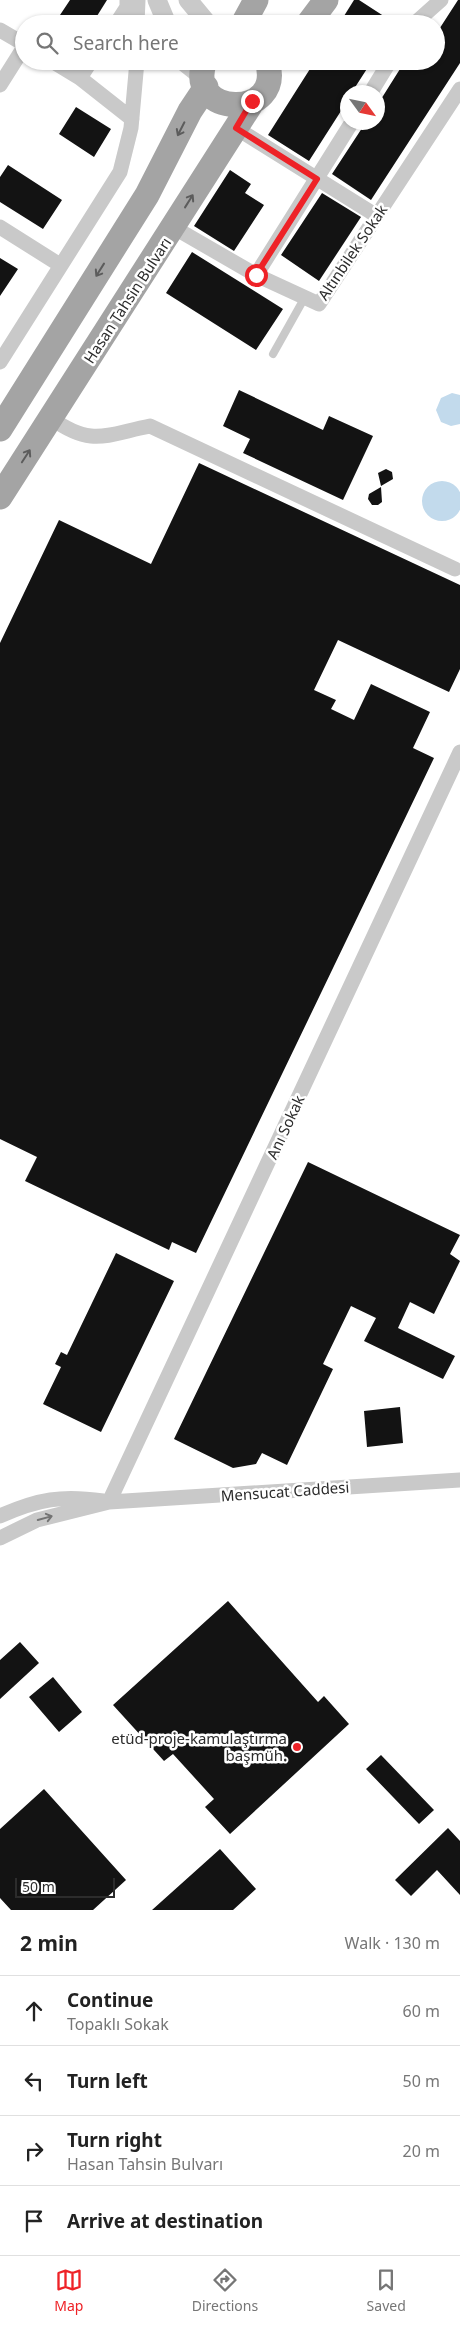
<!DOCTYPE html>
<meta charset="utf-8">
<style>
:root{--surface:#fff;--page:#f6f6f6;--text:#222;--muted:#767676;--line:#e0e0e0;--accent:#ee2227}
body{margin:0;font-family:"Noto Sans",sans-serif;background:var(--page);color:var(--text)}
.compass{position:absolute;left:340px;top:85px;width:45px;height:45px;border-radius:50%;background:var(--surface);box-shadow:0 1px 4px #0004;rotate:123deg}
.scale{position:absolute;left:15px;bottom:12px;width:100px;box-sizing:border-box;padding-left:5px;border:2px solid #2c2c2c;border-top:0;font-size:14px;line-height:18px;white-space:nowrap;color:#2c2c2c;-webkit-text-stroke:4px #fff;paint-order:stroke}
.stop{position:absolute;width:15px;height:15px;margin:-11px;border:4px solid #ee2227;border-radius:50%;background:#fff}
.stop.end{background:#ee2227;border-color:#fff;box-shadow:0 1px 5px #0008}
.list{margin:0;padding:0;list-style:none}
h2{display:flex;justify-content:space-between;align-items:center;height:65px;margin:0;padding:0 20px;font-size:21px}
h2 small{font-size:16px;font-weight:400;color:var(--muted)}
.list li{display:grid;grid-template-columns:32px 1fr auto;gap:15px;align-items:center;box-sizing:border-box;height:70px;padding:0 20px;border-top:1px solid var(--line)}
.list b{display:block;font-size:19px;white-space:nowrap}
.list p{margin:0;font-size:16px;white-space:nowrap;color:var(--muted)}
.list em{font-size:16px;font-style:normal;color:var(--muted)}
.icon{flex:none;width:28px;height:28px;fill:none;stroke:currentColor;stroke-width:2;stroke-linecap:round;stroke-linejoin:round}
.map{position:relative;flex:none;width:460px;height:1910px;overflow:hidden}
.search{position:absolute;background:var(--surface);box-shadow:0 1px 4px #0004;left:15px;right:15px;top:15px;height:55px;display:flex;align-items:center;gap:12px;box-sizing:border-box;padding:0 18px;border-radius:28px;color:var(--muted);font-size:19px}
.sheet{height:345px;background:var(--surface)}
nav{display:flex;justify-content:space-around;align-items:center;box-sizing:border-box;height:70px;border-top:1px solid var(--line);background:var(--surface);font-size:14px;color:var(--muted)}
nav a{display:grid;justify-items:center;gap:2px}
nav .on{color:var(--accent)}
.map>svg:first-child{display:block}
</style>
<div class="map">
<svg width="460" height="1910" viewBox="0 0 460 1910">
<rect width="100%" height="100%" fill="#fff"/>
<!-- water -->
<path fill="#c2daec" d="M452,393L460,395V424L451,426L441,422L436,410L441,398Z
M422 501a20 20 0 1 1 40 0a20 20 0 1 1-40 0Z"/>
<!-- building -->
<path fill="#131313" d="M70,0H107L92,24H54Z
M354,0H359L396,24H339Z
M458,0H460V63L371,200L332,174L366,122H378V104L405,61H436V34Z
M315,61H372L352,92H348V100L309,161L268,135Z
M76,107L111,129L94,157L59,134Z
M8,165L62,200L43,229L0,202V177Z
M230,170L251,184L245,193L264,205L234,251L194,226Z
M322,193L361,217L319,281L281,255Z
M192,252L283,309L256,350L166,293Z
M0,258L18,269L0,296Z
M239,390L323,430L329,416L373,436L343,500L243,453L250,439L223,426Z
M199,463L460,585V669L449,692L338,640L314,690L336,700L331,709L354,720L371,684L430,712L413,748L434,758L196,1253L172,1242L169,1250L25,1181L37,1157L0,1139V643L59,520L151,564Z
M386,469L392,472L393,479L381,486L378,473Z
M381,487L382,502L378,505H372L368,499L369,494Z
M308,1162L460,1235L450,1254L460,1261L434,1314L410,1302L398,1328L455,1356L443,1379L364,1341L376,1318L351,1306L323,1364L333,1369L287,1465L262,1453L256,1464L233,1468L174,1439Z
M116,1253L174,1281L101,1432L43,1404L61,1367L55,1364L61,1352L67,1355Z
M400,1407L403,1443L367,1447L364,1411Z
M228,1601L318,1702L324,1696L349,1724L230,1834L205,1807L214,1799L173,1754L164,1761L113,1705Z
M20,1642L39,1663L0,1699V1660Z
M53,1677L82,1712L59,1732L29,1697Z
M381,1755L434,1810L419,1824L366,1769Z
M44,1789L126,1880L93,1910H11L0,1898V1829Z
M448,1828L460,1841V1895L437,1870L411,1896L395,1880Z
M220,1849L256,1889L233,1910H152Z"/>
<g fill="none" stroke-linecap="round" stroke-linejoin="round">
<!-- service -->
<path stroke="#c9c9c9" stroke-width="8" d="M273,354L305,297"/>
<!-- minor -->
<path stroke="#c9c9c9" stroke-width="15" d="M116,24L127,7V0
M137,24L138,0
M414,24L441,0
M0,30L24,44
M52,61L80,78L132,119
M80,78L91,61
M0,85L24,47
M371,92L390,61
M236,128L377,216
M0,227L60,265
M173,227L256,275L319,304L460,89
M256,275L352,122
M0,362L120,172L131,128L137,61
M51,418C91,447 105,435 150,426L455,569
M109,1502L460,752
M0,1516C38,1499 62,1495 103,1501
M0,1538L37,1520L109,1502L460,1480"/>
<!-- tertiary -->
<path stroke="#c9c9c9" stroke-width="19" d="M157,0L167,24
M188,0L208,24
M183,61L203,77"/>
<!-- primary -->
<path stroke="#a4a4a4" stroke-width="25" d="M243,24L256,0
M308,24L326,0
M205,61C183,117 286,121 267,61
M0,429L147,195L190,111L206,87
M0,497L253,101"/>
</g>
<!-- one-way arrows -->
<defs><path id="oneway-shaft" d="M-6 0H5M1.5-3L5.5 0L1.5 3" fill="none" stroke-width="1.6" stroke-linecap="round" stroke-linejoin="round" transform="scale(1.25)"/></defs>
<g stroke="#5c5c5c">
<use href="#oneway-shaft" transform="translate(181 129) rotate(117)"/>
<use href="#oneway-shaft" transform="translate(189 201) rotate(-58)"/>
<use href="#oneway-shaft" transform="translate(100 270) rotate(122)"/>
<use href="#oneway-shaft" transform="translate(26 456) rotate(-57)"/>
</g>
<use stroke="#737373" href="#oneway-shaft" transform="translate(45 1518) rotate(-15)"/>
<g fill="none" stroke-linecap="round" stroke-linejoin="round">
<!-- route -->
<path stroke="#ee2227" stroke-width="6" d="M252,101L236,128L317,179L256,275"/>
</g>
<!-- markers -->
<circle fill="#ee2227" stroke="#fff" stroke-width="2" cx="297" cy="1747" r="5"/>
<g text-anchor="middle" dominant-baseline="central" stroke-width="5" stroke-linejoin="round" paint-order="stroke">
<!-- street labels -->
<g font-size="15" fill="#2c2c2c" stroke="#fff">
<text transform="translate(352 252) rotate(-56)">Altınbilek Sokak</text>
<text transform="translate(127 300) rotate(-57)">Hasan Tahsin Bulvarı</text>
<text transform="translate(285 1127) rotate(-65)">Anı Sokak</text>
<text transform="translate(285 1491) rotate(-4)">Mensucat Caddesi</text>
</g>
<!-- poi labels -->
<g font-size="15" fill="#2c2c2c" stroke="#fff" text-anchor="end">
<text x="287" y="1738">etüd-proje-kamulaştırma<tspan x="287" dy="17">başmüh.</tspan></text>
</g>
</g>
</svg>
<svg class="compass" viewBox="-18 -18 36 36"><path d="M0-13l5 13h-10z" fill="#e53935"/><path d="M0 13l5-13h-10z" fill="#767676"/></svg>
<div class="scale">50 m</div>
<div class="stop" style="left:256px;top:275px"></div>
<div class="stop end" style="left:252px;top:101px"></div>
<div class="search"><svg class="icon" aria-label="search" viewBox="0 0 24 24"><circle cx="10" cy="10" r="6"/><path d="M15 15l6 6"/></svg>Search here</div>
</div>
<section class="sheet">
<h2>2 min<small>Walk · 130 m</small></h2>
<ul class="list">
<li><svg class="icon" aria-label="ahead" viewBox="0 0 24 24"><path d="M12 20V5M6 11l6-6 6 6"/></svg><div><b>Continue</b><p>Topaklı Sokak</p></div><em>60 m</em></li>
<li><svg class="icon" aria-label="left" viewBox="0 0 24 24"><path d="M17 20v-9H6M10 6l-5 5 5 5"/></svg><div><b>Turn left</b></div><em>50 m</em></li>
<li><svg class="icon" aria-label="right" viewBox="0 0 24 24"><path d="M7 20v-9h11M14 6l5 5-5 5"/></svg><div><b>Turn right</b><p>Hasan Tahsin Bulvarı</p></div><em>20 m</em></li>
<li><svg class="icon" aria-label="arrive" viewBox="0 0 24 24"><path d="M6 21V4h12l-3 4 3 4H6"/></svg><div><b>Arrive at destination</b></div></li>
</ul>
</section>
<nav>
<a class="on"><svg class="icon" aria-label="map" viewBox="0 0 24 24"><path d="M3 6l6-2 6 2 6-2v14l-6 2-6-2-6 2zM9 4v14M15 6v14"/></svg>Map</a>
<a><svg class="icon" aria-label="directions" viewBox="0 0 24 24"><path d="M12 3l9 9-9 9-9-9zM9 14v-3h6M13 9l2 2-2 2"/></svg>Directions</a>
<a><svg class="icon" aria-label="saved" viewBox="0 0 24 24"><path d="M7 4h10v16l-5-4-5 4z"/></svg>Saved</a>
</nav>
